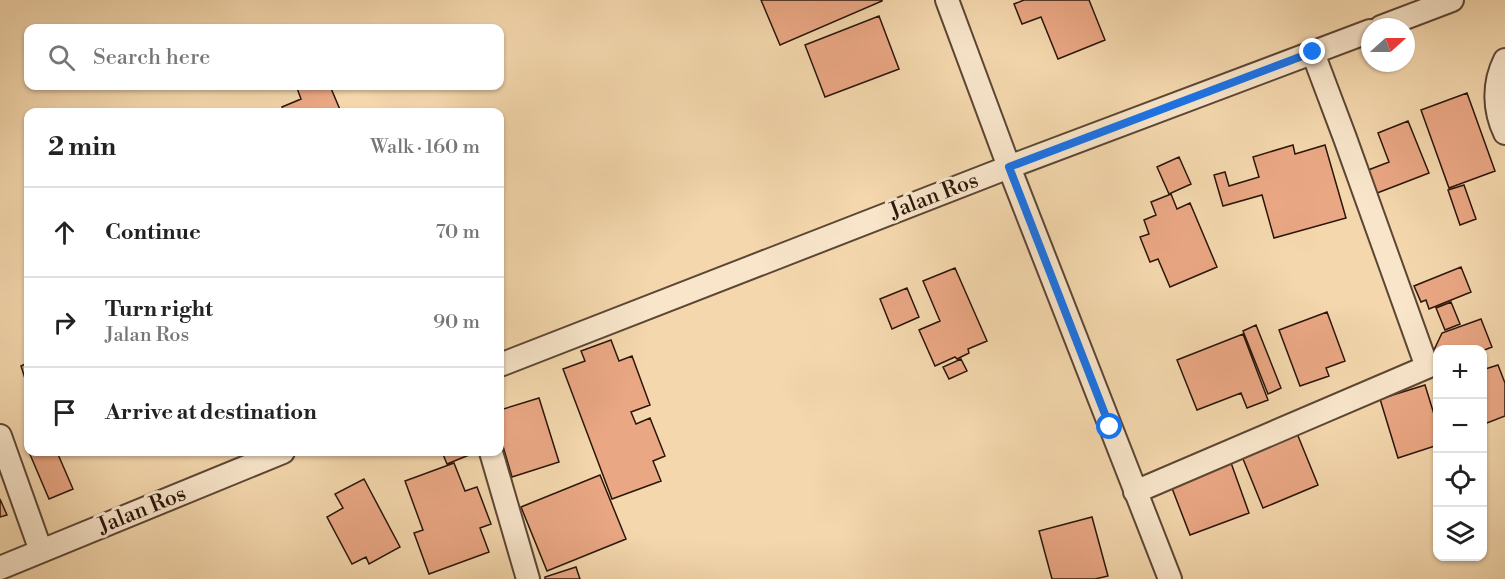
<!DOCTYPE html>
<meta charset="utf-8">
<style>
:root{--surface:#fff;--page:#f2f2f2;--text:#222;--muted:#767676;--line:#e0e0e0}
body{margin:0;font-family:"Libre Bodoni",serif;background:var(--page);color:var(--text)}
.controls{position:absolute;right:18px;bottom:18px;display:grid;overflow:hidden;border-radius:12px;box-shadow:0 2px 4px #0004}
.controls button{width:54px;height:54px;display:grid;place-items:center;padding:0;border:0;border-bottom:2px solid var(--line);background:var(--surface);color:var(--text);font:30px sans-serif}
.compass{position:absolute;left:1361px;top:18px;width:54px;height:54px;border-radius:50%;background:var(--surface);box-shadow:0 2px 4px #0004;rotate:69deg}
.stop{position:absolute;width:18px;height:18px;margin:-14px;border:4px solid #1a73e8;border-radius:50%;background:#fff}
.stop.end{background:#1a73e8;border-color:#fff;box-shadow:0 2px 6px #0008}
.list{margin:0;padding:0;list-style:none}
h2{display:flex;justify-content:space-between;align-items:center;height:78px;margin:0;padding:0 24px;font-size:26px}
h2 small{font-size:20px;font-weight:400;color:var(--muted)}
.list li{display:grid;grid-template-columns:39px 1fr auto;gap:18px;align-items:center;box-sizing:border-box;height:90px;padding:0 24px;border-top:2px solid var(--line)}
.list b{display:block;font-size:22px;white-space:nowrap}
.list p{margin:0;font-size:20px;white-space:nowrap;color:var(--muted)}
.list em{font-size:20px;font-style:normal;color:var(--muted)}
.icon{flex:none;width:33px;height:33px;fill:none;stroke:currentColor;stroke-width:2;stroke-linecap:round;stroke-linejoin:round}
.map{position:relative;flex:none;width:1505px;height:579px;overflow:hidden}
.search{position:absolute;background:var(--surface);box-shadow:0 2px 4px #0004;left:24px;top:24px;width:480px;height:66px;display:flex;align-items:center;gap:15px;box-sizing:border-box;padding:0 21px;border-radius:12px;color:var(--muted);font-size:22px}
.panel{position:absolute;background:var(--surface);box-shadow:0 2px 4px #0004;left:24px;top:108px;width:480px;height:348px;border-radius:12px}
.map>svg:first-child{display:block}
</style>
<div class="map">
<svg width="1505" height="579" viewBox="0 0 1505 579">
<rect width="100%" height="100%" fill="#f4d7ad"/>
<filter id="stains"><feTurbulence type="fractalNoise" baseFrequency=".00333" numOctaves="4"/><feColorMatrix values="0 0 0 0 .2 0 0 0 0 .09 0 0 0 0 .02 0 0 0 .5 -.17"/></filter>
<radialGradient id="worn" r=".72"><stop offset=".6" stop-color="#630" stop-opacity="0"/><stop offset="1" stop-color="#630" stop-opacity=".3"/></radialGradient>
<!-- building -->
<path fill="#eaa784" stroke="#2a160b" stroke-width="1.5" d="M761,0H882V1L780,45Z
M1024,0H1089L1105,40L1058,59L1041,17L1022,24L1014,4Z
M879,16L899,69L825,97L805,45Z
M305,86H330L341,112H284L282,107L301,99L297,88Z
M1467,93L1495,171L1449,188L1421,110Z
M1408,121L1429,173L1372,195L1363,172L1389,162L1378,133Z
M1293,145L1295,154L1325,145L1346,218L1274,238L1262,195L1223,206L1214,175L1225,172L1229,186L1259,177L1253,157Z
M1179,157L1191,184L1169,194L1157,167Z
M1464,185L1476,219L1460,225L1448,190Z
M1171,194L1177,209L1190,203L1217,267L1170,287L1158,259L1150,262L1140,237L1149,234L1144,220L1156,215L1151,202Z
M1461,267L1471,292L1429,309L1426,300L1421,302L1414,286Z
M955,268L987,341L968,349L969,353L957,359L955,357L935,366L919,330L940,321L923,281Z
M907,288L919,317L892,329L880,299Z
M1451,302L1460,324L1445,330L1436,308Z
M1327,312L1345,361L1326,368L1329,376L1300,386L1279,330Z
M1481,319L1492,347L1482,351V350H1438V358L1436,359L1433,352L1442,333Z
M1256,325L1281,388L1268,394L1243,331Z
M1243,334L1268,400L1247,408L1241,393L1197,410L1177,360Z
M611,340L619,361L632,356L650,405L631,412L636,424L650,418L665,456L653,461L661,481L612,499L563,369L585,361L581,351Z
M961,359L967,371L949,379L943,367Z
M28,363V388L21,366Z
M1498,365L1505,383V416L1482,425V370Z
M1425,385L1438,427V445L1398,458L1380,399Z
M539,398L559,462L512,477L500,436V410Z
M1296,431L1318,485L1263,508L1241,454Z
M29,452H57L73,489L49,499Z
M442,452H468L469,455L447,464Z
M1230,460L1249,513L1190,535L1170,483Z
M454,463L465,491L477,487L491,524L480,528L489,552L429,574L414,533L423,530L405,481Z
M600,475L626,539L547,571L521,507Z
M364,479L400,547L369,564L366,557L352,564L327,517L343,508L335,494Z
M0,499L7,515L0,517Z
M1092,517L1108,576L1095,579H1052L1039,531Z
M576,567L580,579H545V577Z"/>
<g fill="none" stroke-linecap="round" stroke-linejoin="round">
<defs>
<path id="minor" d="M947,0L1009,167L1170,579
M1381,27L1452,0
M1505,60C1493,84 1494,110 1505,133
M500,365L1009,167L1370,31
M0,436L41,551
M491,452L528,579
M1135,492L1427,367L1345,138L1313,53
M0,568L283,452"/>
</defs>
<!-- minor casing -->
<use href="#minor" stroke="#5c4634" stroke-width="26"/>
<!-- minor -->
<use href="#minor" stroke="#f8e5ca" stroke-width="22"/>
</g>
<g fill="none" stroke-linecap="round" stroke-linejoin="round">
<!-- route -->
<path stroke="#1a73e8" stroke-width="8" d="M1110,427L1009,167L1313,52"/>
</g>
<g text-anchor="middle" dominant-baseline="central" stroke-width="6" stroke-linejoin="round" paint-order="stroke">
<!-- street labels -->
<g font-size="22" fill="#2a160b" stroke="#f8e5ca">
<text transform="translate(934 196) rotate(-21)">Jalan Ros</text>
<text transform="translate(142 510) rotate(-22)">Jalan Ros</text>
</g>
</g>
<rect width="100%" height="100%" filter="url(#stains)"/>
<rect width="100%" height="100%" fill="url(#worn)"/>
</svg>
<div class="controls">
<button>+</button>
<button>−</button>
<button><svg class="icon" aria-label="locate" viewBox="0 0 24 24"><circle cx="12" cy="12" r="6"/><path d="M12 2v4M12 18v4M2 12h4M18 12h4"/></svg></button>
<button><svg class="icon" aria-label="layers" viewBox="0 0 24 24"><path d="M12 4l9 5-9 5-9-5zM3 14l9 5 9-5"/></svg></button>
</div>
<svg class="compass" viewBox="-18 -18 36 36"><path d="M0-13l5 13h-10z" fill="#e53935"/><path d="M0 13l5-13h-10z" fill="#767676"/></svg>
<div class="stop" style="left:1110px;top:427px"></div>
<div class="stop end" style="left:1313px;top:52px"></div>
<div class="search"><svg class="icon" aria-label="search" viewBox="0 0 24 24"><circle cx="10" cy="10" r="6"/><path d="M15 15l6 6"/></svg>Search here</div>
<section class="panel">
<h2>2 min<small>Walk · 160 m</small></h2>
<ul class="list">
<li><svg class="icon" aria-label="ahead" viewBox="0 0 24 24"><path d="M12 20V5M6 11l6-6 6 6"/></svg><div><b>Continue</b></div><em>70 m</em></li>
<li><svg class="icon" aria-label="right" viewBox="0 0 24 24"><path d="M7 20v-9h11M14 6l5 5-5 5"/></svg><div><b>Turn right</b><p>Jalan Ros</p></div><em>90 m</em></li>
<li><svg class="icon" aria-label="arrive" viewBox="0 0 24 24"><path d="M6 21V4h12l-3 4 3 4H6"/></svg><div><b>Arrive at destination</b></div></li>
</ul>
</section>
</div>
